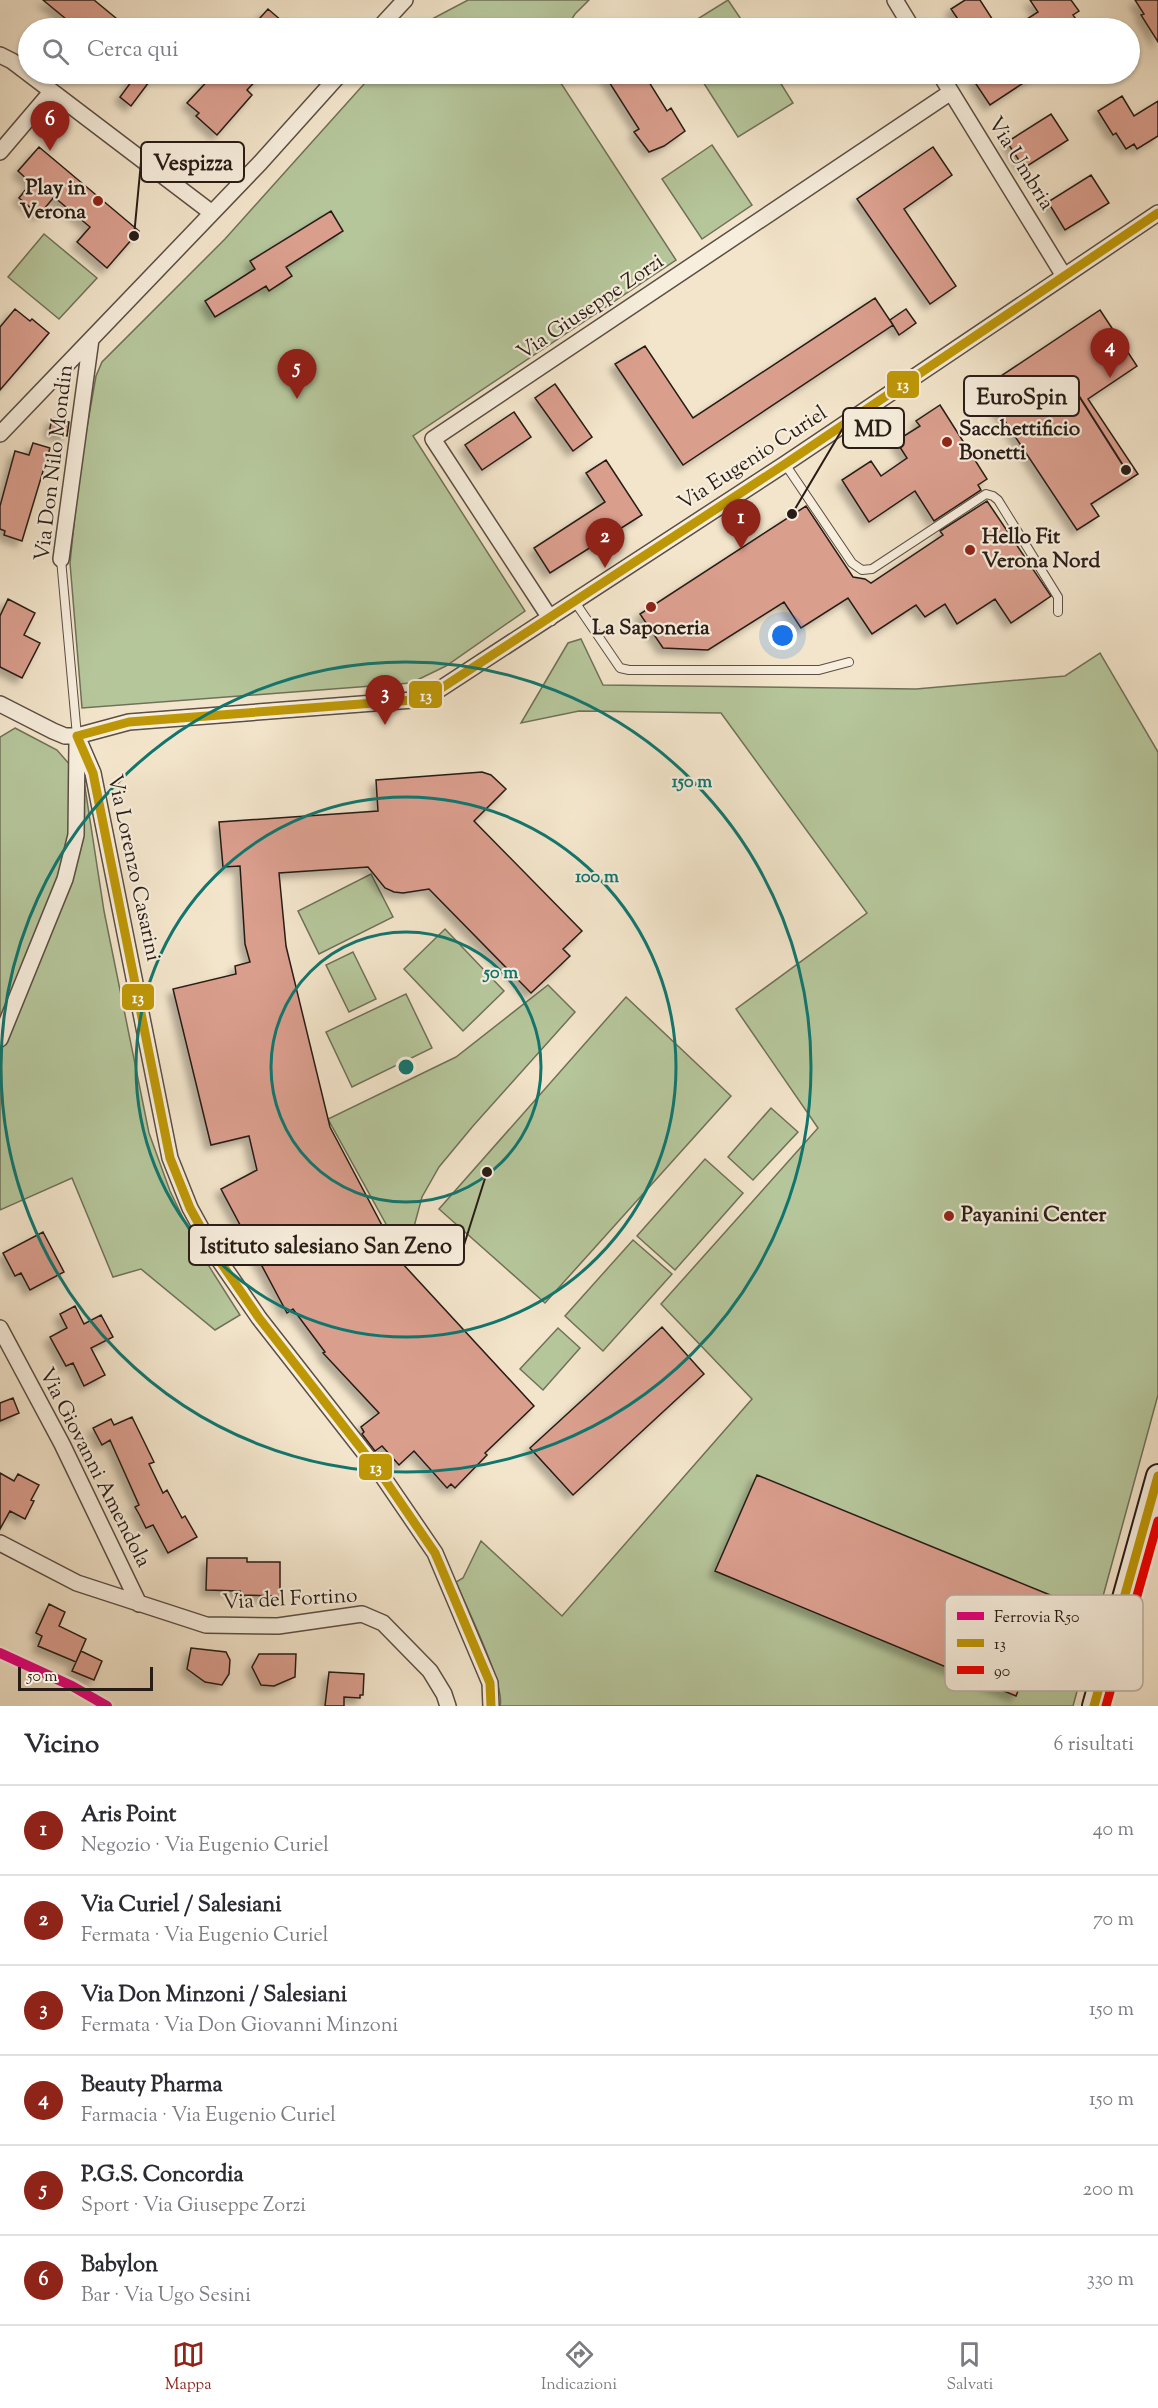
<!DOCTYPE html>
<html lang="it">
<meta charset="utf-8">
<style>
:root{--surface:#fff;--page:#f2f2f3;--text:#2b2b33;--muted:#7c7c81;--line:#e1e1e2;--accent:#8f2418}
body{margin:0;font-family:"Sorts Mill Goudy",serif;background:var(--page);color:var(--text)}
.scale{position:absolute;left:18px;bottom:15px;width:135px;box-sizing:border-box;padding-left:6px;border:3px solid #281c17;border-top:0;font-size:16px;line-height:21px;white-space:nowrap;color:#281c17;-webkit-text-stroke:4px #f7eedd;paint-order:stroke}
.you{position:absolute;left:783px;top:636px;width:21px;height:21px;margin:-15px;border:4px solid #fff;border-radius:50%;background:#1a73e8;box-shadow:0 0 0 9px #1a73e833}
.badge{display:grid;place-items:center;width:39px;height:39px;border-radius:50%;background:var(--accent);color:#fff;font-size:20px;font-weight:700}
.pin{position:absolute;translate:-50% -50px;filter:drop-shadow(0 2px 3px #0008)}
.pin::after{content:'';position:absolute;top:32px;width:21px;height:18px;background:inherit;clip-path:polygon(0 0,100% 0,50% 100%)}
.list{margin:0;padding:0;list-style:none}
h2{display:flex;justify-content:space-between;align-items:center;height:78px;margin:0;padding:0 24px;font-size:26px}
h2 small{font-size:20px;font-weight:400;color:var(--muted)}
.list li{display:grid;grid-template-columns:39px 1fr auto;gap:18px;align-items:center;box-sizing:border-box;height:90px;padding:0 24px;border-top:2px solid var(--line)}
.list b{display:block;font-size:22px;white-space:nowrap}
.list p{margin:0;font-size:20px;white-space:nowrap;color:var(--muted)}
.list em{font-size:20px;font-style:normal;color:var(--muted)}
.icon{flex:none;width:33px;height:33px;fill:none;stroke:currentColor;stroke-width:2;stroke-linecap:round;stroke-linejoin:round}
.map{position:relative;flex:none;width:1158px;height:1706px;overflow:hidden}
.search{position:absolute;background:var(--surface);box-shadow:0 2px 4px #0004;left:18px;right:18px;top:18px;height:66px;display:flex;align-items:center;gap:15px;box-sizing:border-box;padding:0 21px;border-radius:33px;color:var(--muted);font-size:22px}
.sheet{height:618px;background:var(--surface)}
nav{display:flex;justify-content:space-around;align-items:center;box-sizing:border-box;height:84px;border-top:2px solid var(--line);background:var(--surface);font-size:16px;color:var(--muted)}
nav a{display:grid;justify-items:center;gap:3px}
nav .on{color:var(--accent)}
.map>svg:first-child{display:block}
</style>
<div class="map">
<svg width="1158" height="1706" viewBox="0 0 1158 1706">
<defs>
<filter id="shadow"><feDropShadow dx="-5.5" dy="5.5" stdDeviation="3" flood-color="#0004"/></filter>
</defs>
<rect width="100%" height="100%" fill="#f3e5cb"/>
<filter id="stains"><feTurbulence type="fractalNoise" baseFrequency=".00333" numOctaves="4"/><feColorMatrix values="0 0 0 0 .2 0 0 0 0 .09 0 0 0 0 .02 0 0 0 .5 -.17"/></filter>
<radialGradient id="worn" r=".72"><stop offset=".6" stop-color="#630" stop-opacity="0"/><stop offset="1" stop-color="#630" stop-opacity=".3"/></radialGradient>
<!-- green -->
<path fill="#b6c69b" stroke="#6f7159" stroke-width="1.5" d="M468,0H589L575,14L566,28H415Z
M728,0L747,28H683Z
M373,74H555L676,260L413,436L525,611L446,666L411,683L82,708L70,563L80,466L96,376L102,362L225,239Z
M698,74H775L793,103L738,137Z
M712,145L752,205L702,239L662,179Z
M44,234L97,278L59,319L8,277Z
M581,639L603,685L916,689L1065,676L1100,653L1158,752V1395L1073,1706H500C506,1687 465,1604 456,1582L463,1578L481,1541L562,1616L752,1399L661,1304L818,1128L736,1009L867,913L721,713L579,711L521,723L568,643Z
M15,728L57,750L84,781L104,911L149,1133L170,1191L198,1249L240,1315L215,1330L141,1269L113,1277L72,1178L0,1210V737Z
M371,874L393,917L319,954L298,911Z
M445,929L504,991L463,1031L404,969Z
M353,952L376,999L349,1012L326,965Z
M548,985L575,1012L473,1126L439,1167L422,1197L412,1234L413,1260L407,1262L328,1119L456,1057Z
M406,994L432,1048L352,1087L326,1032Z
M626,997L731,1096L545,1303L439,1209Z
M771,1108L798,1132L753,1180L728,1157Z
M705,1159L743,1193L675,1270L637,1236Z
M633,1240L672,1274L603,1351L565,1316Z
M558,1328L580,1348L543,1390L520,1369Z"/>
<!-- building -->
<path fill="#da9e8d" stroke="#281c17" stroke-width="1.5" filter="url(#shadow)" d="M43,0H94L128,28H77Z
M965,0H980L998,28H964L951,9Z
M1030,0H1071L1079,11L1073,15L1082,28H1013L1038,12Z
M1135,0H1158V42L1141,15L1144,14Z
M268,9L290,28H251Z
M137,74H155L131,106L120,97Z
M214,74H262L247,90L252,95L217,135L196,116L199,113L187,103Z
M604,74H644L667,111L671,108L685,131L664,146L649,152L634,132L639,129Z
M986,74H1037L990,105L974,81Z
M1122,96L1134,116L1158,101V136L1137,149L1134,144L1126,149L1116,133L1113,135L1098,111Z
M1051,114L1068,140L1024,168L1007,142Z
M39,147L139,231L107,268L77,242L90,227L54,197L39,215L19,198L31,183L18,171Z
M933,147L952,175L904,209L956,286L930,304L857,199Z
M1091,175L1109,203L1065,230L1048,202Z
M331,211L343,231L286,267L292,276L269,291L266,286L215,317L205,301L255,269L250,261Z
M875,298L893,325L683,465L615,364L645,346L693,418Z
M15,309L30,321L32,319L49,333L0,390V327Z
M906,309L916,323L899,335L890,320Z
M1100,310L1137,366L1088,399L1138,474L1091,504L1099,516L1077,530L983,388Z
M555,384L592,437L573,451L535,398Z
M940,405L987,479L978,485L981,490L934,521L915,491L869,522L842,480L871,461L881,476L907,458L896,441L920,426L916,421Z
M514,412L531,437L482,470L465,445Z
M52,418L69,422L67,436L49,433Z
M33,443L50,448L22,541L4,535L5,531L0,529V506L15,451L29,455Z
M606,460L642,515L550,573L534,548L605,502L586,473Z
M987,501L1051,596L1011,623L995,599L957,624L945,604L925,617L916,605L872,634L848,598L801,628L784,602L708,650L663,648L640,614L806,506L853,577L865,579L871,583L943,535L940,531Z
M8,599L35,613L24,635L40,643L22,678L0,667V616Z
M482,772L491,775L506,789L474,821L582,931L563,949L570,956L531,993L429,889L403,893L394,892L385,888L368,867L279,873L286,946L330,1127L402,1263L534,1406L485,1453L487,1455L455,1488L451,1484L447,1488L414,1451L399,1465L382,1446L375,1451L362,1434L364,1432L361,1427L379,1413L323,1353L325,1352L293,1309L287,1313L221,1189L257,1170L249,1136L211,1145L173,989L236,974L235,966L250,962L245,944L240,866L223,867L219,822L378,811L376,780Z
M43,1232L64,1272L30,1290L21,1273L15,1276L3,1253Z
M75,1306L84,1324L101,1315L113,1337L91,1348L105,1375L84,1386L73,1363L66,1366L50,1337L67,1328L60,1314Z
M662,1327L704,1374L573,1495L530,1448Z
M13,1398L19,1413L0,1421V1403Z
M132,1417L154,1462L149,1464L163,1493L167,1490L182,1518L185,1516L197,1537L168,1553L153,1525L146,1528L139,1514L135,1507L139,1505L110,1440L102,1445L93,1428L111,1419L114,1425Z
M0,1473L14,1481L18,1474L39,1485L31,1500L34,1501L25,1519L10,1511L0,1529Z
M757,1475L1055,1597L1016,1696L715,1571Z
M207,1558H247V1562H280V1596L240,1595V1591L206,1590Z
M49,1604L65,1612L59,1626L86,1639L76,1662L38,1646L42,1636L36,1633Z
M191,1648L226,1652L230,1660L229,1674L222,1685L205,1682L187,1669Z
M81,1651L102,1661L94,1680L72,1671Z
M259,1654H296L295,1677L274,1686L261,1685L252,1667Z
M329,1672L364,1674L363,1695H360V1698L344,1697V1706H325Z"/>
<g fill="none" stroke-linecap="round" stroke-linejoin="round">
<defs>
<path id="lane" d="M785,464L852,563L862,570L872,569L986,494L993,496L998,500L1058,597V612
M61,559L77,736
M575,602L620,668L629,670H819L849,662"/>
<path id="street" d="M895,0L912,28
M379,28L405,0
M0,55L12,61L212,213
M940,74L1064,276
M0,152L51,92
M0,434L260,163L340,74
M61,559L91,339
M550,618L433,439L951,92
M0,704L53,731L65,736H77L129,722L413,700L440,689L785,464L1158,213
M77,736L93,773L170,1158L190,1208L217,1257L259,1318L381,1474L435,1553L490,1683L491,1706
M0,1039L65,879L76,835L77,742
M0,1328L62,1444L139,1604
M0,1543L77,1583L206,1625L278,1626L362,1614L383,1623L430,1671L444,1694L448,1706"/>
<path id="secondary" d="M1094,1706L1158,1476"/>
</defs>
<!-- lane casing -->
<use href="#lane" stroke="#5b4e44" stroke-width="10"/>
<!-- street casing -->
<use href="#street" stroke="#5b4e44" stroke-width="18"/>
<!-- secondary casing -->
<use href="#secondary" stroke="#281c17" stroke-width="26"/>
<!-- lane -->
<use href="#lane" stroke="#f7eedd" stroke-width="8"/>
<!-- street -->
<use href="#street" stroke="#f7eedd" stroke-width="15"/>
<!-- secondary -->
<use href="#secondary" stroke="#f7eedd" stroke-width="22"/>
<defs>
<path id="bus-1" d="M77,736L129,722L413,700L440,689L785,464L1158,213
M77,736L93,773L170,1158L190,1208L217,1257L259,1318L381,1474L435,1553L490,1683L491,1706
M1094,1706L1158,1476"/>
<path id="bus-2" d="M1106,1706L1158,1521"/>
</defs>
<!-- bus-1 casing -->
<use href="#bus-1" stroke="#f7eedd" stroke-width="14"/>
<!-- bus-2 casing -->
<use href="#bus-2" stroke="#f7eedd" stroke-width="14"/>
<!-- bus-1 -->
<use href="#bus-1" stroke="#be9707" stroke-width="9"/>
<!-- bus-2 -->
<use href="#bus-2" stroke="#e00" stroke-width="9"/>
<defs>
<path id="rail-1" d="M0,1653L72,1686L107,1706"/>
</defs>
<!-- rail-1 casing -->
<use href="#rail-1" stroke="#f7eedd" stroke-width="15"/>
<!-- rail-1 -->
<use href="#rail-1" stroke="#e5007d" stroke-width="10"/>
</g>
<!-- distance rings -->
<g fill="none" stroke="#0f766e" stroke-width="3">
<circle cx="406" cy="1067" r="135"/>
<circle cx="406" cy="1067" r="270"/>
<circle cx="406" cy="1067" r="405"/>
</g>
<!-- markers -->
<g fill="#8f2418" stroke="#f7eedd" stroke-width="2">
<circle cx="98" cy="201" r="6"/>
<circle cx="947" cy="442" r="6"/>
<circle cx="970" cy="550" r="6"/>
<circle cx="651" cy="607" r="6"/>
<circle cx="949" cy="1216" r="6"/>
</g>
<g text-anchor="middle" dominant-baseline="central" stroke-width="4.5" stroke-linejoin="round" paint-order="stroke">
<!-- street labels -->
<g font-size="21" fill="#281c17" stroke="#f7eedd">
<text transform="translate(1020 164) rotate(58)">Via Umbria</text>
<text transform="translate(591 308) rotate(-34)">Via Giuseppe Zorzi</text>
<text transform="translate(753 459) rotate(-33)">Via Eugenio Curiel</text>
<text transform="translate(55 463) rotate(-83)">Via Don Nilo Mondin</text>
<text transform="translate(133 868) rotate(78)">Via Lorenzo Casarini</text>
<text transform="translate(94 1468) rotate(63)">Via Giovanni Amendola</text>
<text transform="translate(290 1600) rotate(-3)">Via del Fortino</text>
</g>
<!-- poi labels -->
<g font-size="21" font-weight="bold" fill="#281c17" stroke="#f7eedd" text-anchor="start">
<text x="86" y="189" text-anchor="end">Play in<tspan x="86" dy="24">Verona</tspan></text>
<text x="959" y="430">Sacchettificio<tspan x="959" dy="24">Bonetti</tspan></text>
<text x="982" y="538">Hello Fit<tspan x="982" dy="24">Verona Nord</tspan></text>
<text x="651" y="629" text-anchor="middle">La Saponeria</text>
<text x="961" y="1216">Payanini Center</text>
</g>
</g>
<!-- legend -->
<rect x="945" y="1595" width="198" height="96" rx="9" fill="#f7eedd" stroke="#b9afa2" stroke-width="1.5"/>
<rect x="957" y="1612" width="27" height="8" fill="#e5007d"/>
<rect x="957" y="1639" width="27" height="8" fill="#be9707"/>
<rect x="957" y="1666" width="27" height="8" fill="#e00"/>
<g font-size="16" fill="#281c17">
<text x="994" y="1622">Ferrovia R50</text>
<text x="994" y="1649">13</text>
<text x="994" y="1676">90</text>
</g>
<circle cx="406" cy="1067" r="9" fill="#0f766e" stroke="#f7eedd" stroke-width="3"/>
<g font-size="18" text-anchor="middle" font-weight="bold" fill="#0f766e" stroke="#f7eedd" stroke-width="4.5" stroke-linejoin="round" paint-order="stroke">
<text x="692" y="787">150 m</text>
<text x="597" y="882">100 m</text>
<text x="501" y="978">50 m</text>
</g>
<!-- callouts -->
<path fill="none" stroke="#281c17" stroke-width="2" d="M134 236L141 162M1126 470L1079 396M792 514L843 428M487 1172L464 1245"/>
<g fill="#281c17" stroke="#f7eedd" stroke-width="2">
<circle cx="134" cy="236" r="6"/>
<circle cx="1126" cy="470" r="6"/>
<circle cx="792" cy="514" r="6"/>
<circle cx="487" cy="1172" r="6"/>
</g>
<g fill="#f7eedd" stroke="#281c17" stroke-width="2">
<rect x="141" y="142" width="103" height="40" rx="6"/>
<rect x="964" y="376" width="115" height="40" rx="6"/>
<rect x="843" y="408" width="61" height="40" rx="6"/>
<rect x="189" y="1225" width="275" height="40" rx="6"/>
</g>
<g font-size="22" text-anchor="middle" font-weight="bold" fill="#281c17">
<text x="193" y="170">Vespizza</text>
<text x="1022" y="404">EuroSpin</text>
<text x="873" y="436">MD</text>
<text x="326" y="1253">Istituto salesiano San Zeno</text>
</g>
<g stroke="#f7eedd" stroke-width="2">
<rect x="886" y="370" width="34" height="29" rx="6" fill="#be9707"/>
<rect x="408" y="680" width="35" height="29" rx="6" fill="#be9707"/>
<rect x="121" y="983" width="34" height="28" rx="6" fill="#be9707"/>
<rect x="358" y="1453" width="35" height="28" rx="6" fill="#be9707"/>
</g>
<g font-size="16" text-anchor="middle" font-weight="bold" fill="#fff">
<text x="903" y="390">13</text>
<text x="426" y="701">13</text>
<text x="138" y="1003">13</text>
<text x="376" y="1473">13</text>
</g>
<rect width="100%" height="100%" filter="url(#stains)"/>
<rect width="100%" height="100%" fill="url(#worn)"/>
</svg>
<div class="scale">50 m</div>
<div class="you"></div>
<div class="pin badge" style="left:741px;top:549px">1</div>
<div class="pin badge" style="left:605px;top:568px">2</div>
<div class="pin badge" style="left:385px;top:725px">3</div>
<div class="pin badge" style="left:1110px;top:378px">4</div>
<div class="pin badge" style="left:297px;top:399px">5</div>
<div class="pin badge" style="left:50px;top:151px">6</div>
<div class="search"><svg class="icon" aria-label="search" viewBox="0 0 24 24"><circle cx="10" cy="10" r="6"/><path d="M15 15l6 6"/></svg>Cerca qui</div>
</div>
<section class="sheet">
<h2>Vicino<small>6 risultati</small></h2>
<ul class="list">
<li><span class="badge">1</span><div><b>Aris Point</b><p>Negozio · Via Eugenio Curiel</p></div><em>40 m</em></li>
<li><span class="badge">2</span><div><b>Via Curiel / Salesiani</b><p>Fermata · Via Eugenio Curiel</p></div><em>70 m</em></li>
<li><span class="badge">3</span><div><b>Via Don Minzoni / Salesiani</b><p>Fermata · Via Don Giovanni Minzoni</p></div><em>150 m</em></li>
<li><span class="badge">4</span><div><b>Beauty Pharma</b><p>Farmacia · Via Eugenio Curiel</p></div><em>150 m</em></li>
<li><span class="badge">5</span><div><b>P.G.S. Concordia</b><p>Sport · Via Giuseppe Zorzi</p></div><em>200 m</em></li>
<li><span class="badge">6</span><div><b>Babylon</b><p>Bar · Via Ugo Sesini</p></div><em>330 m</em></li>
</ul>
</section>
<nav>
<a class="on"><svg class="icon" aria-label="map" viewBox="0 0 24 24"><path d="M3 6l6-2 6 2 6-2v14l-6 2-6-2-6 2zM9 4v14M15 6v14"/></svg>Mappa</a>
<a><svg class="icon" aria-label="directions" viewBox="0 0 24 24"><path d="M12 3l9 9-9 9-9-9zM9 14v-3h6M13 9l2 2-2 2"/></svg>Indicazioni</a>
<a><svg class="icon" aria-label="saved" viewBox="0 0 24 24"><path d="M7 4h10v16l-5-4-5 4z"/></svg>Salvati</a>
</nav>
